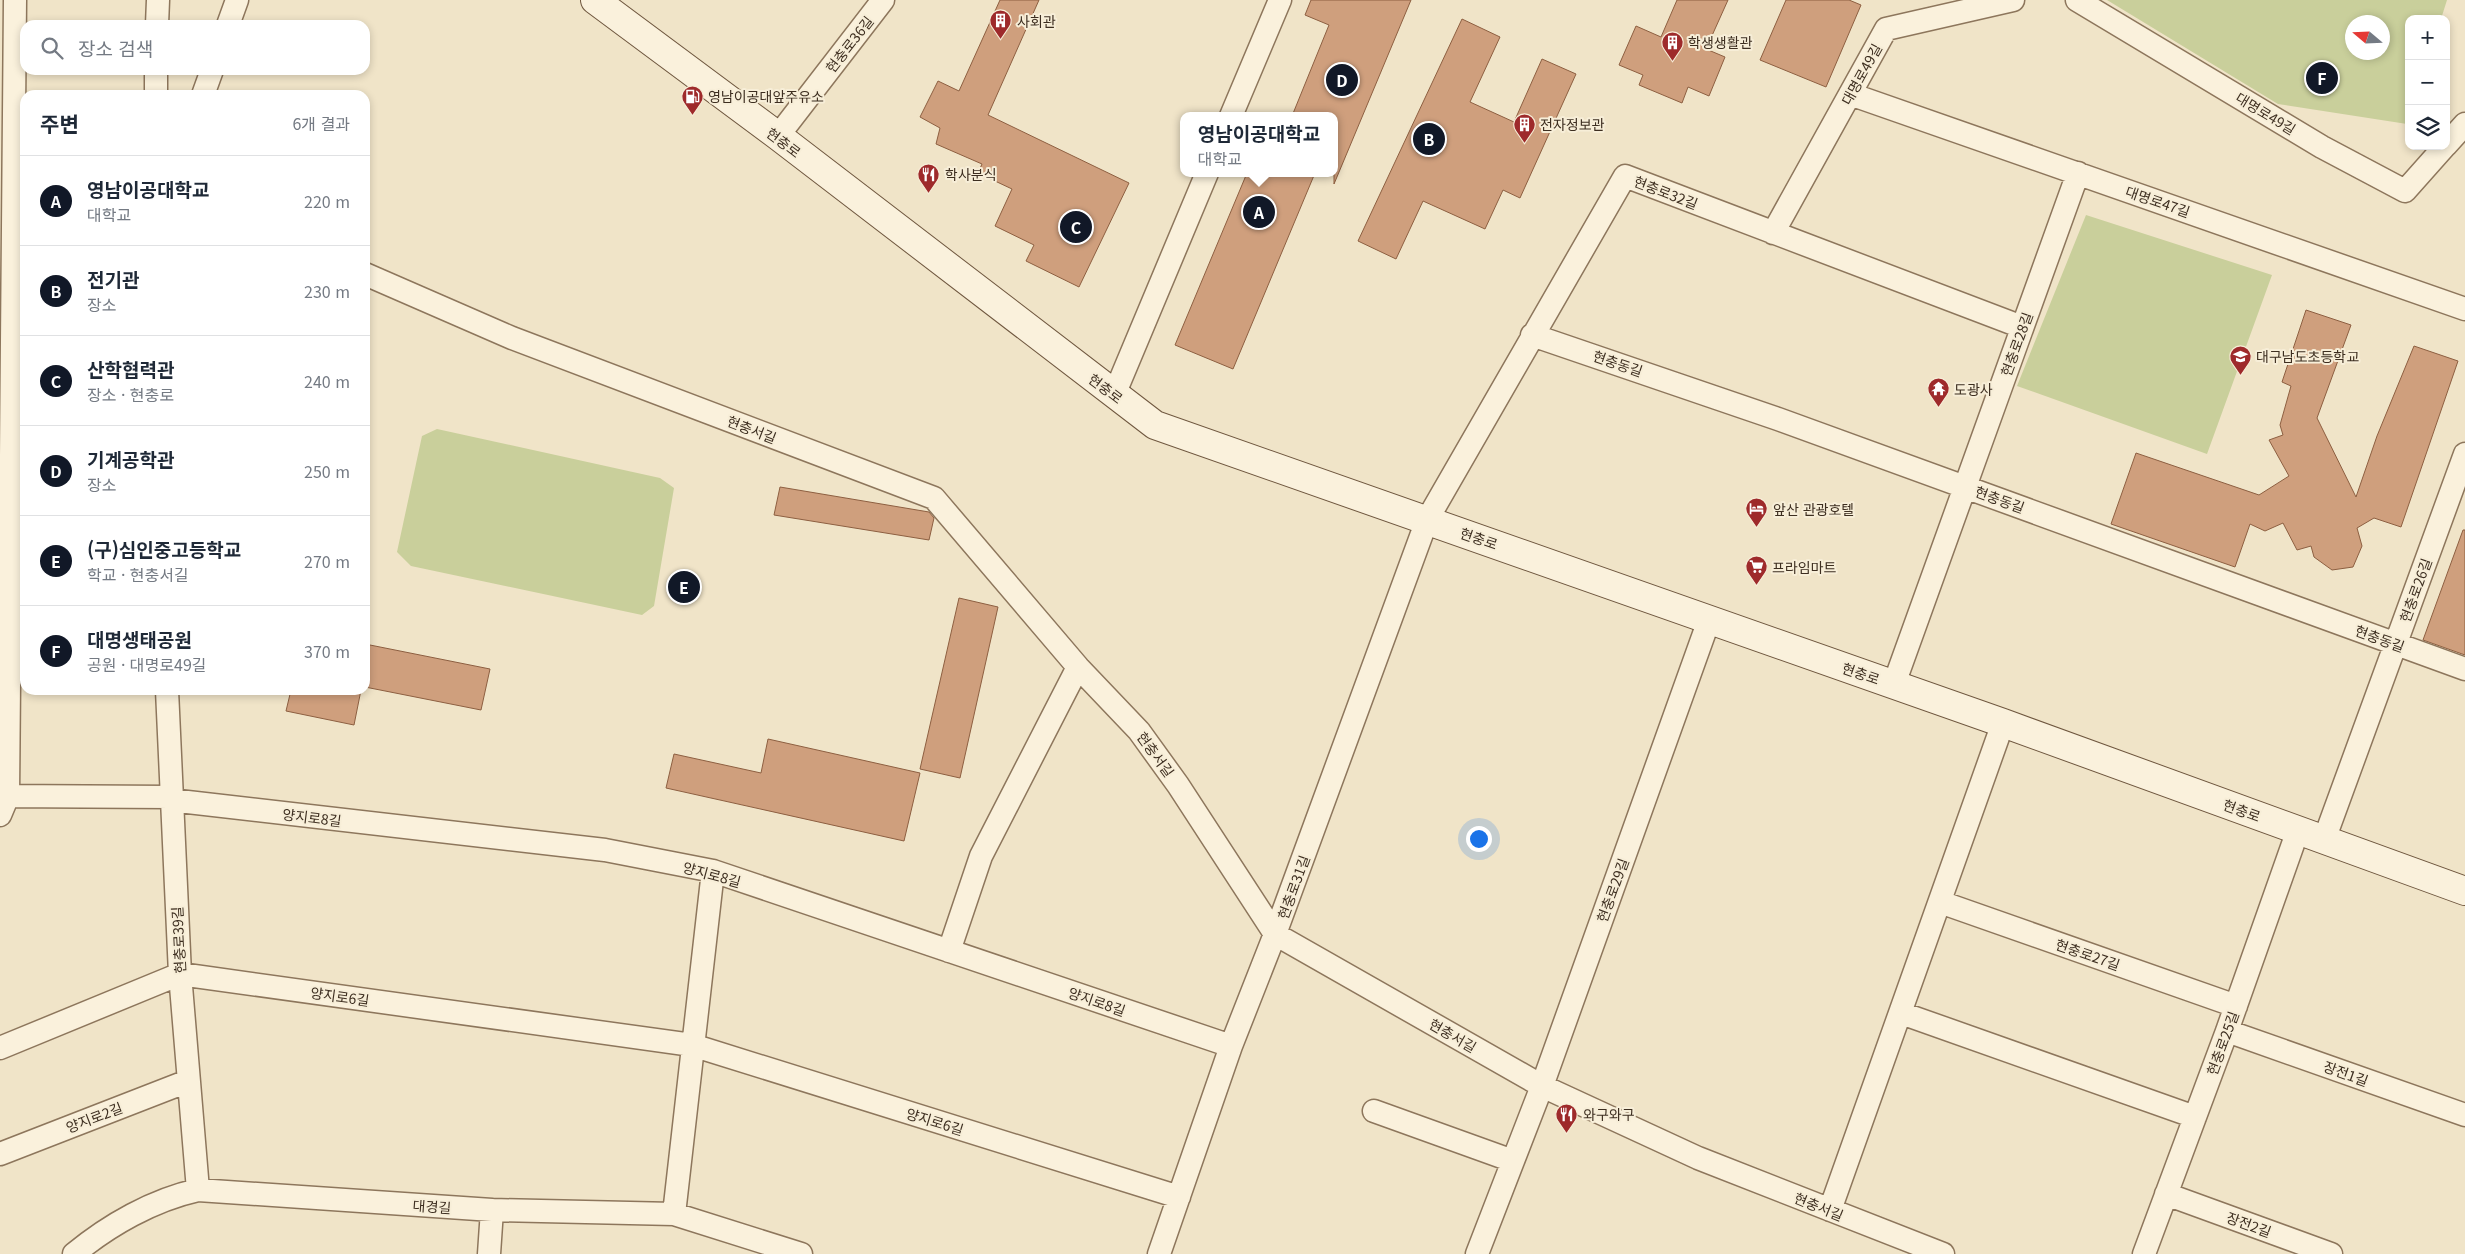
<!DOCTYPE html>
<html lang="ko">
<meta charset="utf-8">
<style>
:root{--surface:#fff;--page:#f6f6f7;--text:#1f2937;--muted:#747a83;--line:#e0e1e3;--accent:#111827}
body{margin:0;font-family:Georgia,"Noto Sans KR",serif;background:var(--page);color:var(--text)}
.controls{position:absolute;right:15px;top:15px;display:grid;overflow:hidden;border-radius:10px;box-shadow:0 2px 8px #0003}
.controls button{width:45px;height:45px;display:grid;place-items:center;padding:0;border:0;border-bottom:1px solid var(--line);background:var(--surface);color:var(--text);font:25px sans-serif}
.compass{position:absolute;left:2345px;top:15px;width:45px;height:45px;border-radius:50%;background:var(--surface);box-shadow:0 2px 8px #0003;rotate:289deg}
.you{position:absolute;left:1478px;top:838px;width:18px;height:18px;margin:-12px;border:4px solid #fff;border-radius:50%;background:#1a73e8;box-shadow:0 0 0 8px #1a73e833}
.badge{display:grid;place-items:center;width:32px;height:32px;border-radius:50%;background:var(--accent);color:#fff;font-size:16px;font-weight:700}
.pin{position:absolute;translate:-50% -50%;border:2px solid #fff;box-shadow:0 1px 5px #0006}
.popup{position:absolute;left:1180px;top:112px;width:158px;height:65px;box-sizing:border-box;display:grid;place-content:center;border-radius:10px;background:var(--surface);filter:drop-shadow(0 1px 4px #0005);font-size:16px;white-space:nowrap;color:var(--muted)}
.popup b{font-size:19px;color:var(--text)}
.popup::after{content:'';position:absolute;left:50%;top:100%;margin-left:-10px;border:10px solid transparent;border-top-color:var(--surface)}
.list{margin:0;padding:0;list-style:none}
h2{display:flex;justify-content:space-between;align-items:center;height:65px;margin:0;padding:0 20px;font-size:21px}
h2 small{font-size:16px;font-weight:400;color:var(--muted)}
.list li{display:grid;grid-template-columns:32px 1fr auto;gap:15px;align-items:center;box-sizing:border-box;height:90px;padding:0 20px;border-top:1px solid var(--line)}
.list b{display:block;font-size:19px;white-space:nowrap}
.list p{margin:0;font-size:16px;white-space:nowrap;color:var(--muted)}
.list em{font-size:16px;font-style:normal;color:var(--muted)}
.icon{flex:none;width:28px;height:28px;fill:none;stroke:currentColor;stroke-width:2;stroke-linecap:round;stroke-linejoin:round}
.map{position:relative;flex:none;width:2465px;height:1254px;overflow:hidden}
.search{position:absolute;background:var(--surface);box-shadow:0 2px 8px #0003;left:20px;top:20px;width:350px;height:55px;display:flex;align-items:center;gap:12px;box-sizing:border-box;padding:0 18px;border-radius:15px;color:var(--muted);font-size:19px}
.panel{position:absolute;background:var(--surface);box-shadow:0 2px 8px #0003;left:20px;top:90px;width:350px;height:605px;border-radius:15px}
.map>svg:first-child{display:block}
</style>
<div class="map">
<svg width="2465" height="1254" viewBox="0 0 2465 1254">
<rect width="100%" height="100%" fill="#f0e4c8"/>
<!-- green -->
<path fill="#c9cf9b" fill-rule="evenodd" d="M2107,0H2447L2441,19H2409L2407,124L2278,104ZM2352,22H2382V52H2352Z
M2086,215L2272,275L2207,454L2017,386Z
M437,429L660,478L674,488L654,606L642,615L411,566L397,552L422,436Z"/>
<!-- building -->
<path fill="#cf9f7d" stroke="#8d5f41" d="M1000,0H1039L988,115L1129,183L1079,287L1026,261L1034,245L995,226L1012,189L978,173L982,164L936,144L940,128L920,117L938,81L959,91Z
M1311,0H1411L1334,184V116H1292L1329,25L1305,15Z
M1677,0H1728L1706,49L1725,57L1709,96L1688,87L1682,103L1639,85L1643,75L1619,65L1636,26L1661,37Z
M1786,0H1849L1861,5L1826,87L1760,60Z
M1462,19L1500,37L1470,102L1514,122L1542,59L1576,74L1520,198L1503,190L1485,229L1423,201L1396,259L1358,241Z
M1247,173H1315L1233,369L1175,345Z
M2306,310L2351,325L2317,418L2356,497L2377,436L2414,346L2458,361L2401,527L2374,518L2357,528L2362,546L2353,567L2332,570L2314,557L2311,546L2297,550L2283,523L2265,531L2250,524L2235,567L2111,524L2136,453L2259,495L2289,476L2269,440L2283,435L2280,425L2291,386L2282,382Z
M780,487L929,512L934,518L929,540L774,515Z
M2463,530H2465V655L2423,640Z
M959,598L998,607L960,778L920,769Z
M365,644L490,669L481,710L365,687Z
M291,690H361L354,725L286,711Z
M768,739L920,773L904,841L666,788L674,754L761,773Z"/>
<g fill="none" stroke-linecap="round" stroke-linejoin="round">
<defs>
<path id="minor" d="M2077,0L2322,147L2405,191L2445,146
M157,25L158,0
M228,25L237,0
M1850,94L2465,309
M156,95V70
M203,95L212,70
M1231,116L1280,0
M778,136L883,0
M2446,145L2465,124
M1773,233L1886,29L2013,0
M365,274L512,338L934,498L1078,667L1139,731L1178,785L1275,934L1542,1086L1698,1158L1943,1254
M1532,335L1778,419L2465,669
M1114,395L1207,173
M1894,684L2078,173
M167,690L180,974L198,1190
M0,796L171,797
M170,800L605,850L713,871L1231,1046
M0,815L8,796L15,0
M2324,840L2465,454
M1940,902L2236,1006
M949,951L981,856L1078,667
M1901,1013L2195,1117
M2227,1031L2465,1115
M0,1048L180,974L692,1045L1179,1197
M1374,1111L1513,1161
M0,1154L188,1081
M2166,1194L2331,1254
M1830,1210L2003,723
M674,1214L713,871
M74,1254C109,1225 153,1200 198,1190L492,1210L674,1214L801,1254
M489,1254L492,1210
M1159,1254L1231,1046L1275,934L1427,520L1625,176L2022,327
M1477,1254L1542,1086L1709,620
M2144,1254L2227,1031L2298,830"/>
<path id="secondary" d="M595,0L778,136L1155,425L2003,723L2465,891"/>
</defs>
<!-- minor casing -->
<use href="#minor" stroke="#8d765c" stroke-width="25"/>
<!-- secondary casing -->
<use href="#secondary" stroke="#6f573f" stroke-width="30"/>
<!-- minor -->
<use href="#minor" stroke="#faf1dc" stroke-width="22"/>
<!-- secondary -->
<use href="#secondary" stroke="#faf1dc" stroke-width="28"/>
</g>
<!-- icons -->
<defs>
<symbol id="building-pin" viewBox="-11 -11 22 30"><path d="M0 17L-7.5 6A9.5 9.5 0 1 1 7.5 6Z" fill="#9e2a2b" stroke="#f7eed8"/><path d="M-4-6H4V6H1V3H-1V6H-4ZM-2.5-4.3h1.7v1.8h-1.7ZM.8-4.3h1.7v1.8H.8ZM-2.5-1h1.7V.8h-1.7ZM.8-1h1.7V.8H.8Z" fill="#fff"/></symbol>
<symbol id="fuel-pin" viewBox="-11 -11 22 30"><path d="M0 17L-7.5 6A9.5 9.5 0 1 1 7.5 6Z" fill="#9e2a2b" stroke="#f7eed8"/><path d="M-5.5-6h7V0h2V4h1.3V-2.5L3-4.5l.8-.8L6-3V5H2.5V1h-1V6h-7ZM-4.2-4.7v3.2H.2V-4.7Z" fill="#fff"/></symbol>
<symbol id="restaurant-pin" viewBox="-11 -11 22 30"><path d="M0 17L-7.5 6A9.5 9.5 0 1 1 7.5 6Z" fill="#9e2a2b" stroke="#f7eed8"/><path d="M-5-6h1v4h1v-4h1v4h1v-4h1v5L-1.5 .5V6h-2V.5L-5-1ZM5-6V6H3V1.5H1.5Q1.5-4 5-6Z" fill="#fff"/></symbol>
<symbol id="school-pin" viewBox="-11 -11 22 30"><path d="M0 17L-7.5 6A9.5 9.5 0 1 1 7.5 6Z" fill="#9e2a2b" stroke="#f7eed8"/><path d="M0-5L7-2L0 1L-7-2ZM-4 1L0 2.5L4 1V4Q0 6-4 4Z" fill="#fff"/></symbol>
<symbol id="temple-pin" viewBox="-11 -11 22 30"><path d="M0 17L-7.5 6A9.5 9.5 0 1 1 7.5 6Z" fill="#9e2a2b" stroke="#f7eed8"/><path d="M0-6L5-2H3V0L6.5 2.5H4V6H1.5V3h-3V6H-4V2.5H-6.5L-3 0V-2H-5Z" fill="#fff"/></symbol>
<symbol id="hotel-pin" viewBox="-11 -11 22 30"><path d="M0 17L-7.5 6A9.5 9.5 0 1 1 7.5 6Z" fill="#9e2a2b" stroke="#f7eed8"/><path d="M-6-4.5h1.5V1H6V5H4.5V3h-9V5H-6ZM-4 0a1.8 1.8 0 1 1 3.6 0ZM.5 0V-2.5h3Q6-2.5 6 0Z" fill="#fff"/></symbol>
<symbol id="supermarket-pin" viewBox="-11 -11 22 30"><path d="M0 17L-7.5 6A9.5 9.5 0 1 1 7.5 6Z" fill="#9e2a2b" stroke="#f7eed8"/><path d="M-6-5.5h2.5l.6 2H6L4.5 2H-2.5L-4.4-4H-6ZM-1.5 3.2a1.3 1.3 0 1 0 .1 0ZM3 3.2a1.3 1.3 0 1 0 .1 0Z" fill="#fff"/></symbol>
</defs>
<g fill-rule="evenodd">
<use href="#building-pin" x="988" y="8" width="25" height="34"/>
<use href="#building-pin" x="1660" y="30" width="25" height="34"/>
<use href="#fuel-pin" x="680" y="84" width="25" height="34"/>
<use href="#building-pin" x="1512" y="112" width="25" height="34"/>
<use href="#restaurant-pin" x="916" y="162" width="25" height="34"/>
<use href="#school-pin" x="2228" y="344" width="25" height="34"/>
<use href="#temple-pin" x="1926" y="376" width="25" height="34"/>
<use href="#hotel-pin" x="1744" y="496" width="25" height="34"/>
<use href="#supermarket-pin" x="1744" y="554" width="25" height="34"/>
<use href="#restaurant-pin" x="1554" y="1102" width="25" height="34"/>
</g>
<g text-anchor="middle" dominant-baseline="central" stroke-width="4" stroke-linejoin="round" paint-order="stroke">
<!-- poi labels -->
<g font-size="14" fill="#3d2e20" stroke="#f7eed8" text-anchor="start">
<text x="1017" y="21">사회관</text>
<text x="1688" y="42">학생생활관</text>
<text x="708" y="96">영남이공대앞주유소</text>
<text x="1540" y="124">전자정보관</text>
<text x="945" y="174">학사분식</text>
<text x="2256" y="356">대구남도초등학교</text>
<text x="1954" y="389">도광사</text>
<text x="1773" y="509">앞산 관광호텔</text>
<text x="1772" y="567">프라임마트</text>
<text x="1583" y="1114">와구와구</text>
</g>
<!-- street labels -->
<g font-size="14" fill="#3d2e20" stroke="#f7eed8">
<text transform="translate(849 44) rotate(-52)">현충로36길</text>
<text transform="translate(1861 74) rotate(-61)">대명로49길</text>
<text transform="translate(2266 113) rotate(31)">대명로49길</text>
<text transform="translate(784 142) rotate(37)">현충로</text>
<text transform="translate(1666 192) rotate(21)">현충로32길</text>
<text transform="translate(2158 201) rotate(19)">대명로47길</text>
<text transform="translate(2016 344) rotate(-70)">현충로28길</text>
<text transform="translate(1618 363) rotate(19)">현충동길</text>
<text transform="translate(1106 388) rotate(37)">현충로</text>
<text transform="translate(752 429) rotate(21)">현충서길</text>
<text transform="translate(2000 499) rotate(20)">현충동길</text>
<text transform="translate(1479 538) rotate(19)">현충로</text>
<text transform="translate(2415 590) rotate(-70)">현충로26길</text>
<text transform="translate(2380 638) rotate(20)">현충동길</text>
<text transform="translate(1861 673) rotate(19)">현충로</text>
<text transform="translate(1156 754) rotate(54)">현충서길</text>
<text transform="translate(2242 810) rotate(20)">현충로</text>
<text transform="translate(312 817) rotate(7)">양지로8길</text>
<text transform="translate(712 874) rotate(15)">양지로8길</text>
<text transform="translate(1293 887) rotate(-70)">현충로31길</text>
<text transform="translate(1612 890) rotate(-70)">현충로29길</text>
<text transform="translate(178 940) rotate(-93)">현충로39길</text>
<text transform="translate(2088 954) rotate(19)">현충로27길</text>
<text transform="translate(340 996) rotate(8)">양지로6길</text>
<text transform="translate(1097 1001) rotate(19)">양지로8길</text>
<text transform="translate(1453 1035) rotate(30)">현충서길</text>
<text transform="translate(2222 1043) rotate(-70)">현충로25길</text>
<text transform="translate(2346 1073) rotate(20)">장전1길</text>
<text transform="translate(94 1117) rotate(-21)">양지로2길</text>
<text transform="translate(935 1121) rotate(17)">양지로6길</text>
<text transform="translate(432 1206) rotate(4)">대경길</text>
<text transform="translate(1819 1206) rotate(22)">현충서길</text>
<text transform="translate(2249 1224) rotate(20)">장전2길</text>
</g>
</g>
</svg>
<div class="controls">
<button>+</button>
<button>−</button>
<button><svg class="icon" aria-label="layers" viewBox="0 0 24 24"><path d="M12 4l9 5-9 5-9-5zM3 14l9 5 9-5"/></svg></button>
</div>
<svg class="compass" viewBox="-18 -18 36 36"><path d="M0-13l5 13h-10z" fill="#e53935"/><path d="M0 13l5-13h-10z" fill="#747a83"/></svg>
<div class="you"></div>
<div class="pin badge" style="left:1259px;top:212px">A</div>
<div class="popup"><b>영남이공대학교</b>대학교</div>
<div class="pin badge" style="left:1429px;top:139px">B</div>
<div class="pin badge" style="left:1076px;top:227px">C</div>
<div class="pin badge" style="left:1342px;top:80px">D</div>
<div class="pin badge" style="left:684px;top:587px">E</div>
<div class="pin badge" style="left:2322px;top:78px">F</div>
<div class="search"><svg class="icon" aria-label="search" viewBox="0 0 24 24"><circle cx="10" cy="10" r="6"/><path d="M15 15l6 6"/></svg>장소 검색</div>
<section class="panel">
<h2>주변<small>6개 결과</small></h2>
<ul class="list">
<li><span class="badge">A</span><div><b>영남이공대학교</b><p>대학교</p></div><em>220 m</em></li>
<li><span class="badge">B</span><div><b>전기관</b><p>장소</p></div><em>230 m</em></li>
<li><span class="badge">C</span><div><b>산학협력관</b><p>장소 · 현충로</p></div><em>240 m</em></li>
<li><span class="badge">D</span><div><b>기계공학관</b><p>장소</p></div><em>250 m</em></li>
<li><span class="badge">E</span><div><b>(구)심인중고등학교</b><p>학교 · 현충서길</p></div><em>270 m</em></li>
<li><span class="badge">F</span><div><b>대명생태공원</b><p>공원 · 대명로49길</p></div><em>370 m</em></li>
</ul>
</section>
</div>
